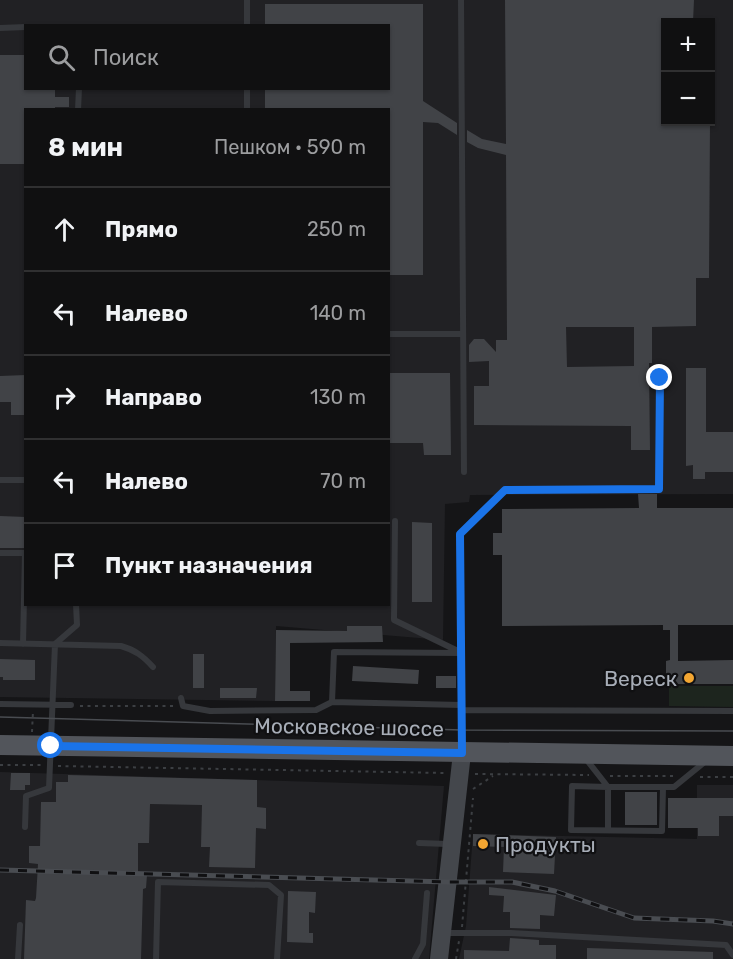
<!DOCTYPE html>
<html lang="ru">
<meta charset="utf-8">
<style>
:root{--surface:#101011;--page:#1e1e1f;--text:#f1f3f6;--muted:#9c9d9f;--line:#303031}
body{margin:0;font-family:Rubik,sans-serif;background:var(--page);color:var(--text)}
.controls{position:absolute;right:18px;top:18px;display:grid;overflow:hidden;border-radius:0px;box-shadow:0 2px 4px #0004}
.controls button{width:54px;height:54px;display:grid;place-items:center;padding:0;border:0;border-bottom:2px solid var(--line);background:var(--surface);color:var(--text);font:30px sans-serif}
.stop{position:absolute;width:18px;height:18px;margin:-14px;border:4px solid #1a73e8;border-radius:50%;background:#fff}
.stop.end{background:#1a73e8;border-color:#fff;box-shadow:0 2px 6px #0008}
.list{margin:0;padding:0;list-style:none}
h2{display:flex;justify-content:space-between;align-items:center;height:78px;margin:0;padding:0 24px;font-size:26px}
h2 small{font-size:20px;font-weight:400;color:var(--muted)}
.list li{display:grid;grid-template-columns:39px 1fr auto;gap:18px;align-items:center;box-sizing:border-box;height:84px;padding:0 24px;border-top:2px solid var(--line)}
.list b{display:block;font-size:22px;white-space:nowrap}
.list em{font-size:20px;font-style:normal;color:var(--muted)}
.icon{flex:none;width:33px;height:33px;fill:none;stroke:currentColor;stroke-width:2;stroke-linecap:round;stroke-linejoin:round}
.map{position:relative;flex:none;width:733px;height:959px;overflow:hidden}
.search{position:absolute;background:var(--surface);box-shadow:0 2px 4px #0004;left:24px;top:24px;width:366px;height:66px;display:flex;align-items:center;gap:15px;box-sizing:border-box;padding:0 21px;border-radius:0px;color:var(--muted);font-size:22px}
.panel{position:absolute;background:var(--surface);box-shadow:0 2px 4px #0004;left:24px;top:108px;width:366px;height:498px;border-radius:0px}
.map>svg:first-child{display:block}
</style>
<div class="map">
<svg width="733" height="959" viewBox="0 0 733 959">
<rect width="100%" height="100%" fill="#151517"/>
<!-- built -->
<path fill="#212124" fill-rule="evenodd" d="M0,0H733V494L470,495L469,502L445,504L443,640L276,626L275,701L0,697ZM666,22H710V122H666ZM26,26H388V88H26ZM26,110H388V604H26Z
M0,772L444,786L429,959H0Z
M697,785H733V959H459L466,926L473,834L697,839Z"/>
<!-- green -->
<path fill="#1d251e" d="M669,686H733V707L669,706Z"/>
<!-- building -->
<path fill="#414347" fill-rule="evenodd" d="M505,0H694L693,22H666V122H710L709,278H696V326L652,327V363H649L650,450H631V426L474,425V386H489V361L469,362V345L474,339H484L496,352V340H507L506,155L478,148L467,142V130L482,139L506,144ZM566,327H634V366L567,367Z
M265,4H423V101L457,123V135L438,123L423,122V275H388V110H265V88H388V26H265Z
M0,55H26V88H55V97H69V107H55V110H26V164H0Z
M686,368H706V432H733V472H705V479H693V465L686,466Z
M388,373H450L451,455H424L423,443H388Z
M26,375V415H11V402H0V376Z
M638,494H657V508H733V625H678V661L733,660V684H666V661L670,660V630H663V625L502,626V555H493V533H502V509L639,508Z
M0,516L26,517V548H0Z
M412,522L432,523V602H412Z
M347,626H382L383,642L290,643V691H310V701H275L276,630L347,631Z
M193,654H204V688H193Z
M0,659L35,660V680H3V677H0Z
M353,666L419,670L418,684L352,681Z
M436,676H456V688H436Z
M220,688H257L256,698H220Z
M11,773H30V785H25V790H10Z
M68,775L257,780V807L266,808V829L256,828L255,868L209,867L210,847H201L202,805L150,804L149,843H138V875H147L146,888L143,889L141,959H24L26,900L35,901L36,898L38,864L29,863V846H40L41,802H56V782H68Z
M625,792H657V825H625Z
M668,798H733V816H719V836H698V828H668Z
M473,834L556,837L554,874L503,872L504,847L473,846Z
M489,887L556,895L554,916L540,915V929L510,928V912H503L504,896L489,895Z
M288,891L316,892L315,913L309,912V933H313V943L287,942Z
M510,938L539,940V945H556V959H464V950L509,951Z
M587,948L713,952V959H587Z"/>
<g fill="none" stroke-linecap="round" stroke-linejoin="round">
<!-- path -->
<path stroke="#3c3f43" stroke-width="2" stroke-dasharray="3 4.5" stroke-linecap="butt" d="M80,706H176
M32,732L33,711
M0,765H43
M58,766L445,773
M475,774L589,775
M610,776H673
M700,777H733
M473,789L493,776
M462,927L473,798
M456,959L459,941"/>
<!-- lane -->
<path stroke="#36383c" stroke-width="6" d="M461,0L464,472
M247,26V0
M0,28L26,27
M78,110L79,88
M247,110V88
M388,334H463
M0,480H26
M395,521L394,620L458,651
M0,553H25L23,644
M0,643L121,646C135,650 143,656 153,667
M181,698L183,706L210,711L316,710L332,702L461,705
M332,702L334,652L461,653
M0,704L71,705
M462,710L733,711
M462,749L460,534L505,490L659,489L660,378
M586,759L608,787H674L706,761
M25,827L26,796L49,788L55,644L77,625L76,604
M608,830V787L572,786L571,830L662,831L663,787
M419,843L448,844
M445,933H511L726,945L733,955
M18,959L20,925
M156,959L158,882L269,885L281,895L277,959
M415,959L423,944L427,893"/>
<!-- secondary -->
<path stroke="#44474c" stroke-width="18" d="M439,959L462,753"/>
<!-- primary -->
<path stroke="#52555b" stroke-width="20" d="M0,745L733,756"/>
<!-- tram -->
<path stroke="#494c51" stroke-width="1.5" d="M0,717L462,730L733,731"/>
<defs>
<path id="rail" d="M0,870L448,882H512L555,891L634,918L713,921L733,924"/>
</defs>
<!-- rail casing -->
<use href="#rail" stroke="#494c51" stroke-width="5"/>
<!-- rail -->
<use href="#rail" stroke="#101012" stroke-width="3" stroke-dasharray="9" stroke-linecap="butt"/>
</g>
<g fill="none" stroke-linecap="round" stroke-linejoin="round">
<!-- route -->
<path stroke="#1a73e8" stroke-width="8" d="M51,746L462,753L460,534L505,490L659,489L660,378"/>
</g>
<!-- markers -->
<g fill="#f3a632" stroke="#101012" stroke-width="2">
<circle cx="689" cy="678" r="6"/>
<circle cx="483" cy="844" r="6"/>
</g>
<g text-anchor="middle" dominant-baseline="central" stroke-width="4.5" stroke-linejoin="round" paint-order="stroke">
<!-- poi labels -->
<g font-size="21" fill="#a7adb7" stroke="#101012" text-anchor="end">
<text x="677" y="678">Вереск</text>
<text x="495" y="844" text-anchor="start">Продукты</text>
</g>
<!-- street labels -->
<g font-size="21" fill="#a7adb7" stroke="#101012">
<text transform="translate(349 727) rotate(1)">Московское шоссе</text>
</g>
</g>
</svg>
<div class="controls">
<button>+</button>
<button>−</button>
</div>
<div class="stop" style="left:51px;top:746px"></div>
<div class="stop end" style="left:660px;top:378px"></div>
<div class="search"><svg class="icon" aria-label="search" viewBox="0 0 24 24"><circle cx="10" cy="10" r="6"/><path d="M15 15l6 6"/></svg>Поиск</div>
<section class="panel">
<h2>8 мин<small>Пешком · 590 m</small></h2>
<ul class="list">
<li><svg class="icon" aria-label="ahead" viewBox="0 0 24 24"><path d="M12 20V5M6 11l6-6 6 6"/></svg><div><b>Прямо</b></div><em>250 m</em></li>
<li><svg class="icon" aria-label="left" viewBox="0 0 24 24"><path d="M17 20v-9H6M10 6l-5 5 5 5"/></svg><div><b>Налево</b></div><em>140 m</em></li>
<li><svg class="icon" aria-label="right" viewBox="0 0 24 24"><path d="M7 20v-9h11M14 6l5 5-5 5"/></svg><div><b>Направо</b></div><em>130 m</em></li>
<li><svg class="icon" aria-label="left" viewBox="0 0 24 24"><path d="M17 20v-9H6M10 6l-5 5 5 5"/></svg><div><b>Налево</b></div><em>70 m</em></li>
<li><svg class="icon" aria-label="arrive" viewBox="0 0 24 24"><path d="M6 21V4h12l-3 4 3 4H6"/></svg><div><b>Пункт назначения</b></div></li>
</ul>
</section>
</div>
